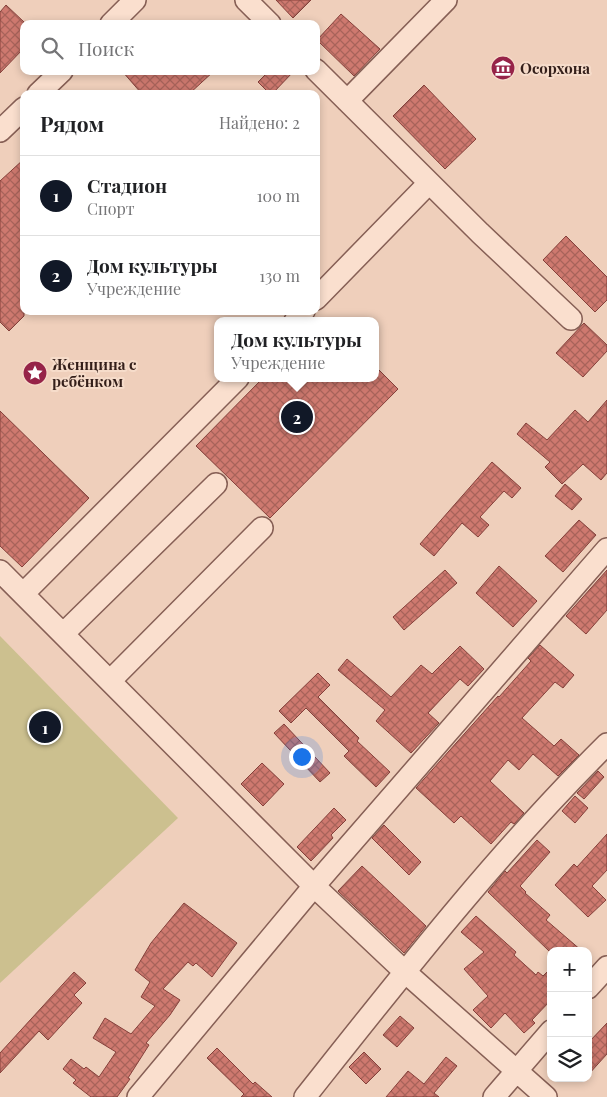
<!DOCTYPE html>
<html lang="ru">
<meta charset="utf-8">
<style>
:root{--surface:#fff;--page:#f2f2f2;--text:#202124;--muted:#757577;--line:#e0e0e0;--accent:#111827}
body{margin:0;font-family:"Playfair Display",serif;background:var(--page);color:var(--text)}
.controls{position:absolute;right:15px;bottom:15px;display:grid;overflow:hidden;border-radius:10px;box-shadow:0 2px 8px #0003}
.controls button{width:45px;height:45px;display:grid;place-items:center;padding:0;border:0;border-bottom:1px solid var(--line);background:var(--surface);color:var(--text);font:25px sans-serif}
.you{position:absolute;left:301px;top:756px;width:18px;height:18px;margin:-12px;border:4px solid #fff;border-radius:50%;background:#1a73e8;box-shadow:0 0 0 8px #1a73e833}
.badge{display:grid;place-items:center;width:32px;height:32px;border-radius:50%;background:var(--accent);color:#fff;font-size:16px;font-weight:700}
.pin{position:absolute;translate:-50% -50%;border:2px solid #fff;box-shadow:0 1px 5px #0006}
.popup{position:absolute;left:214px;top:317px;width:165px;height:65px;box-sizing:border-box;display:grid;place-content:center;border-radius:10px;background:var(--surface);filter:drop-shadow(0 1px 4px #0005);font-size:16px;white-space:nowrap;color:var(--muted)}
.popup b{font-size:19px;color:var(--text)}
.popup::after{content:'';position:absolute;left:50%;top:100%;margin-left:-10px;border:10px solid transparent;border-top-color:var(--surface)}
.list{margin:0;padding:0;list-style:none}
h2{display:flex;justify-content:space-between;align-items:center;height:65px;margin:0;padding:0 20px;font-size:21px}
h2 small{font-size:16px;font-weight:400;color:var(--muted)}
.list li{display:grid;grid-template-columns:32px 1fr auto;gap:15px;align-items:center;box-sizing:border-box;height:80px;padding:0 20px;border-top:1px solid var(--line)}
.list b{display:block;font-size:19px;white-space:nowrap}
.list p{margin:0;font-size:16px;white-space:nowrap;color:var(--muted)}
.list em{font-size:16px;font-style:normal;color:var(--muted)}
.icon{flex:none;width:28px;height:28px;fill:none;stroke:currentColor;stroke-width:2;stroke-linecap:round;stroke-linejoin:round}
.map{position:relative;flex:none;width:607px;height:1097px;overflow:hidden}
.search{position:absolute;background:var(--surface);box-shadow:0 2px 8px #0003;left:20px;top:20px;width:300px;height:55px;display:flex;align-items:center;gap:12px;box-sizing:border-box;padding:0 18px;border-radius:10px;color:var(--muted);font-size:19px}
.panel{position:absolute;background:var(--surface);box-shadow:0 2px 8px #0003;left:20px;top:90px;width:300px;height:225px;border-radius:10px}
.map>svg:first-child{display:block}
</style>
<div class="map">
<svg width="607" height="1097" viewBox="0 0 607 1097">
<defs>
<pattern id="building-cross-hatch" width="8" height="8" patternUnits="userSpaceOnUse" patternTransform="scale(1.25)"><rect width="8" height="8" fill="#ce796f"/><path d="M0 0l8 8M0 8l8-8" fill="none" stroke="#a8635a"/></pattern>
</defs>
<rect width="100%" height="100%" fill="#efcfbb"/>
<!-- garden -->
<path fill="#ccc08f" d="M0,636L178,818L0,983Z"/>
<!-- building -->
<path fill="url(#building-cross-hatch)" stroke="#85403a" d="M276,0H311L293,18Z
M6,5L24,22V48L0,73V12Z
M341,14L380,49L354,76L317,40Z
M122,71H214L189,94H142Z
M269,71H294L272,94H270L258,82Z
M424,85L476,139L445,169L393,116Z
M24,159V316L9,331L0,322V181Z
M566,236L607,277V300L595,312L543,260Z
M584,323L607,345V351L583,377L556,353Z
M376,367L398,389L270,518L196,446L263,378H376Z
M607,400V473L601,480L583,464L562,484L545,467L550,462L517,434L526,423L547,440L575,410L588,422Z
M0,411L89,498L22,567L0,546Z
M492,462L521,488L512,498L504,491L480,517L489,525L478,537L462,523L434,556L420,544Z
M565,484L582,499L572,510L555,496Z
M579,520L596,535L563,572L545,556Z
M499,566L537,601L513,627L476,593Z
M445,570L457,583L404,630L393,617Z
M607,570V610L586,634L566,616Z
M540,645L574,675L563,688L555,682L522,718L554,746L561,739L579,755L558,776L533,754L519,770L508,760L490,781L524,813L514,824L511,822L491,844L461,816L454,823L416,788L498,696L499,697L531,661L528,658Z
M460,646L484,669L468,686L460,679L428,713L439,723L411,753L376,721L385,710L338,670L347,659L391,697L421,665L432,674Z
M318,673L330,685L318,697L359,738L357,741L390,772L376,787L344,756L349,751L306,708L291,723L279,711Z
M284,724L330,773L320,782L274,733Z
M262,763L284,784L263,806L241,784Z
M598,771L604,777L584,799L577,793Z
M575,796L588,808L575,823L562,811Z
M334,808L346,820L331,835L333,838L311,861L297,847Z
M384,825L421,862L409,875L372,838Z
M607,834V870L592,886L606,900L588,917L555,885L574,864L577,867Z
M537,840L550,852L520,886L526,892L525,893L550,915L546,920L582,951H549L488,892L505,871L507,873Z
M362,866L426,926L404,953L338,891Z
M184,903L237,943L212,977L196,963L193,966L188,962L163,989L180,1000L170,1015L146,1043L149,1045L128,1078L130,1079L117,1097H91L73,1083L76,1080L63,1069L71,1059L84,1069L86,1067L99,1077L116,1052L93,1038L105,1018L131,1034L155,1006L141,997L150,982L135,970L151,943Z
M476,916L516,952L514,955L536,975L538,972L543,976L551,968V1000L532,1020L535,1023L524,1033L505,1013L491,1028L473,1010L488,996L464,969L484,952L461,932Z
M74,972L86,983L74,995L82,1003L48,1040L39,1031L0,1073V1053Z
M400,1016L414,1028L397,1047L383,1035Z
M607,1023V1054L588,1075V1043Z
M217,1048L253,1084L255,1082L272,1097H241L244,1094L207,1058Z
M364,1052L381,1069L366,1084L349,1067Z
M446,1057L457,1066L434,1093L439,1097H386L408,1071L424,1084Z"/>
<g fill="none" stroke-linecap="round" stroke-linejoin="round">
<defs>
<path id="minor" d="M246,0L270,24
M111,24L135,0
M316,70L480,233L571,319
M38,94L62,71
M347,101L446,0
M0,131L24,108
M316,299L429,183
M295,321L304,311
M0,571L314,886L404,971L546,1097
M23,594L238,378
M63,634L216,484
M110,681L262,528
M588,988L607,967
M138,1097L314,886L607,549
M305,1097C401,976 497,853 607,744
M494,1097L551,1031"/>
</defs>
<!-- minor casing -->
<use href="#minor" stroke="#865f55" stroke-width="24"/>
<!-- minor -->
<use href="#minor" stroke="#fadfce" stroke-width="21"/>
</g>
<!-- icons -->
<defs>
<symbol id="museum-disc" viewBox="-11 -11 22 22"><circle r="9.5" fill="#962348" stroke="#f6dcca"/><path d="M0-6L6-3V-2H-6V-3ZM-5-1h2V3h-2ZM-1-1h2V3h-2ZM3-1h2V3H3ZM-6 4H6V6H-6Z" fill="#fff"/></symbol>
<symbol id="sight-disc" viewBox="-11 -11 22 22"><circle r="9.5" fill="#962348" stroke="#f6dcca"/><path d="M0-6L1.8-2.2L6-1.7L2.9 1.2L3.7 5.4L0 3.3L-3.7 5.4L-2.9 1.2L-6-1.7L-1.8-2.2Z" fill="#fff"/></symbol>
</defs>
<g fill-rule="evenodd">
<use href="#museum-disc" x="489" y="54" width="28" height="28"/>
<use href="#sight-disc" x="21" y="359" width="28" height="28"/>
</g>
<g text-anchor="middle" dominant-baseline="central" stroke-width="4" stroke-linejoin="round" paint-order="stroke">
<!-- poi labels -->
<g font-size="15" font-weight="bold" fill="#341f1a" stroke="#f6dcca" text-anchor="start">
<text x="520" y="68">Осорхона</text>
<text x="52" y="364">Женщина с<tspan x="52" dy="17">ребёнком</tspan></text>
</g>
</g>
</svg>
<div class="controls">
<button>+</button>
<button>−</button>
<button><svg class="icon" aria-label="layers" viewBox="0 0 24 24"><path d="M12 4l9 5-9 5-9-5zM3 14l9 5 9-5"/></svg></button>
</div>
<div class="you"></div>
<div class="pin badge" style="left:45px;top:727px">1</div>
<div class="pin badge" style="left:297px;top:417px">2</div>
<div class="popup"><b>Дом культуры</b>Учреждение</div>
<div class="search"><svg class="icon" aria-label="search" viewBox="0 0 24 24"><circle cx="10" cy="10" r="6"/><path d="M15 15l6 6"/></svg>Поиск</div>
<section class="panel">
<h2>Рядом<small>Найдено: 2</small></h2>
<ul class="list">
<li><span class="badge">1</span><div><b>Стадион</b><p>Спорт</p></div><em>100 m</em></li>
<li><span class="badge">2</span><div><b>Дом культуры</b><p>Учреждение</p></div><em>130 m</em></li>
</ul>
</section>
</div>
